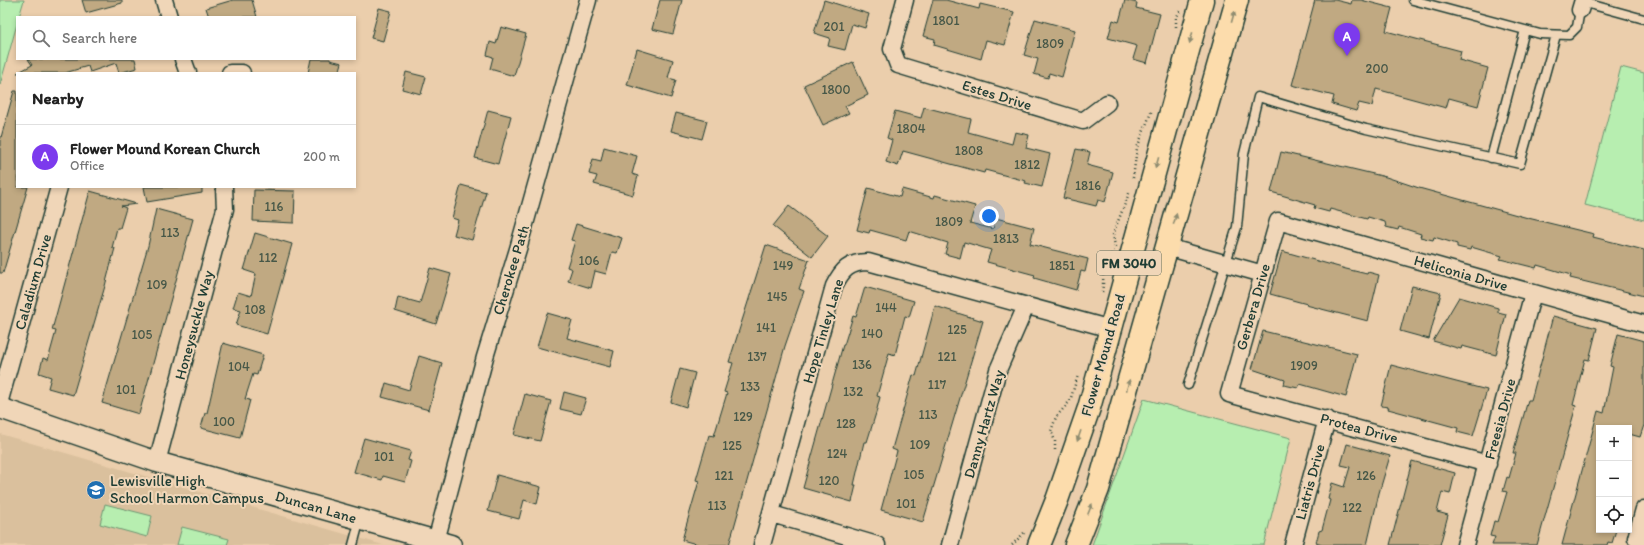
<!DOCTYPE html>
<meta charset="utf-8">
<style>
:root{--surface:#fff;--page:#f6f6f6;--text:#222;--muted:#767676;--line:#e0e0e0;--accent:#7c3aed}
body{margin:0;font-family:Itim,sans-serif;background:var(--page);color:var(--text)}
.controls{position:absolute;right:12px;bottom:12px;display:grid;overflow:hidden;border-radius:0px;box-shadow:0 2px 6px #0003}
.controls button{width:36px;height:36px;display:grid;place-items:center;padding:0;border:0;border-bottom:1px solid var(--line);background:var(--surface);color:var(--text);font:20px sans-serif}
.you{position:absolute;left:989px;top:216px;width:14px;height:14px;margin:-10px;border:3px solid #fff;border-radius:50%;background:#1a73e8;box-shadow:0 0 0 6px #1a73e833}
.badge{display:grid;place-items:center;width:26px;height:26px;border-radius:50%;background:var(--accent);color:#fff;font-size:13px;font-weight:700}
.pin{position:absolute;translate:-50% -33px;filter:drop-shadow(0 1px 2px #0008)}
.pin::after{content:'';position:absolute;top:21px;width:14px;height:12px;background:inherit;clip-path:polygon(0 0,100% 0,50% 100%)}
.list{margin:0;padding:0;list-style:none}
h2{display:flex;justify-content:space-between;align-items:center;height:52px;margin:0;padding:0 16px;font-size:17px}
h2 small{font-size:13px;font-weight:400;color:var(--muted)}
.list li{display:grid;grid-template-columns:26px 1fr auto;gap:12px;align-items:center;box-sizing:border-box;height:64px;padding:0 16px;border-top:1px solid var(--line)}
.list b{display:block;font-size:15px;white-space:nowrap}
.list p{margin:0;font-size:13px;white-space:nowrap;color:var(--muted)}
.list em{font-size:13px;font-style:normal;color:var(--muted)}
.icon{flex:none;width:22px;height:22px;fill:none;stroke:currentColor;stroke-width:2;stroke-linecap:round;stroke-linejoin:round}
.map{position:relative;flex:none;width:1644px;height:545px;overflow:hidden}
.search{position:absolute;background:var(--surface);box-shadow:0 2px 6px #0003;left:16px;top:16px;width:340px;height:44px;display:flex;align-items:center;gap:10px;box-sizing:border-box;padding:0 14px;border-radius:0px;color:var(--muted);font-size:15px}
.panel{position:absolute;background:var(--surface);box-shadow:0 2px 6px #0003;left:16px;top:72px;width:340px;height:116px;border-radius:0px}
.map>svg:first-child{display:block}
</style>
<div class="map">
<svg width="1644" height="545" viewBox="0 0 1644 545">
<rect width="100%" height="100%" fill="#ebceac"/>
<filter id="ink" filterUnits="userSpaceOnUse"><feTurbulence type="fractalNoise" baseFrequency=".025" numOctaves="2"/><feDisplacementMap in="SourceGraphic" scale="8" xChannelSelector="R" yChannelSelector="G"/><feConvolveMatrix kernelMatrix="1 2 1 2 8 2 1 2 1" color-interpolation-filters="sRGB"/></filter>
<g filter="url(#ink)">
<!-- built -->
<path fill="#dac09d" d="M0,434L383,545H0Z"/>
<!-- green -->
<path fill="#b7eeb0" stroke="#6b9672" d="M0,0H24L19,17H17V24L0,85Z
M1621,67L1644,73V220L1585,205Z
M1144,399L1291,438L1264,545H1092Z
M105,504L152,516L147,537L100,524Z
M182,527L229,539L227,545H177Z"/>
<!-- building -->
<path fill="#c0a982" stroke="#1f3d34" d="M82,0H122V3L86,13Z
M233,0H252L257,17H209L206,8Z
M660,0H682L673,34L652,29Z
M824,0L869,14L865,28L852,24L845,50L828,46L830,38L814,33Z
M933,0H946L979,9L980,4L1014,12L1005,45L986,40L981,59L934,45L935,39L923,36Z
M1125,0L1137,3L1136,8L1160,14L1147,63L1133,59L1137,46L1108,38L1113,20L1119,22Z
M1315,0H1335L1351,4L1352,0H1361L1392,8L1386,31L1461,51L1459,60L1488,68L1478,106L1449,98L1446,108L1376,89L1372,106L1359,103L1356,111L1332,104L1334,96L1292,85Z
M379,8L391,11L383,41L371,38Z
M1035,19L1075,30L1062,77L1049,73L1048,78L1034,74L1038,59L1024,55Z
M501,27L526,34L514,76L490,69L493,57L487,55L490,42L496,44Z
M637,49L673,60L668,78L676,80L671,98L627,85Z
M28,59H135L137,68L119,73L116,63L90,72L88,66L65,73H17L32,65Z
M311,59H330V60L342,63L339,73H308Z
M853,62L868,95L845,106L849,113L823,125L804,85Z
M406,72L426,77L421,94L402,89Z
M14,91H17V187H28L3,273H0V141Z
M924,107L971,119L968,132L1012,144L1015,132L1029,135L1026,148L1050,154L1042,187L1025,183L1026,181L985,170L984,173L903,151L898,166L886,162L892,140L887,138L895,111L921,118Z
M488,110L511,116L498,164L475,158Z
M676,113L707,121L702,139L671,131Z
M604,147L637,156L632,174L638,176L633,195L594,184L597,176L589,174L593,159L601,161Z
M1076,149L1090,152L1087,165L1113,172L1105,202L1098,200L1096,206L1063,198Z
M1281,152L1386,177L1419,188L1528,218L1594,234L1593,237L1644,250V296L1570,278L1571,275L1537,265L1536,268L1500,259L1502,256L1471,247L1470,250L1457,247V244L1444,240L1434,237L1433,240L1420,237L1421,234L1399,227L1398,230L1386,227L1385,222L1368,217L1367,219L1330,209L1329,212L1314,208L1315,205L1271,192Z
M461,185L486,192L472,240L454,235L458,220L452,218Z
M144,187H202V193L147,202Z
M868,188L900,197L902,189L934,198L935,195L975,206L970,223L993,229L996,218L1034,228L1030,244L1088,259L1085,272L1081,271L1076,290L1034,278L1035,275L987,262L991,250L964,242L960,258L945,254L948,243L909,231L906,240L870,230L869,233L857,230Z
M254,190L295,191L294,223L253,221Z
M90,191L137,204L121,206L126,208L120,228H117L112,248H115L105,286L73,395L48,388L51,377L39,373L43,358L48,360L56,331L52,330Z
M789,206L828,236L812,257L773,226Z
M156,209L193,219L139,414L102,403L148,246Z
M576,224L622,238L617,253L612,252L606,274L595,271L591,288L568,281L572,269L567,267L575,241L571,240Z
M255,233L292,244L267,334L236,325L241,310L233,308L238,292L251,296L256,274L244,270Z
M766,245L809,260L799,289L804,291L785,346L729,545H700L682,540L699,481L696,480L709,435L714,436L727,393L724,392L733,363L729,362Z
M1282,251L1346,269L1367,274L1368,272L1379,275L1368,321L1306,305L1307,304L1270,294Z
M430,268L451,274L436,324L395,311L398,297L420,303Z
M1412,286L1441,293L1429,339L1400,331Z
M865,287L914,301L909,317L905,316L895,355L889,353L877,396L880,397L876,413L867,442H864L854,485H856L852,502L803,488L843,345H844L853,316L856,317Z
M1459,297L1498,308V312L1506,314L1496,355L1462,346L1461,349L1433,341Z
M935,306L983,321L923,522L881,510L897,451L892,449L913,375L916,376Z
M547,313L572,320L567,338L614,351L610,367L537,347Z
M1553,316L1597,328L1589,360L1585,359L1573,405L1576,406L1537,545H1492L1495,537L1490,536L1494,521L1498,522L1507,492L1503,491L1507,477L1509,478L1516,453H1513L1528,400H1531L1533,393Z
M1263,331L1357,354L1346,397L1300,384L1298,388L1284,385L1285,380L1252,369Z
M1618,334L1644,341V425L1640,437L1629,434V428H1599V530H1616L1612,543L1608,542L1607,545H1562L1598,411L1604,413L1613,367L1610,366Z
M223,343L263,355L257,375L253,374L245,399L250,400L240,438L201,428L205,413H207Z
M419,356L442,363L429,410L382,397L386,383L409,390Z
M1391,365L1487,390L1473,436L1457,432L1458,428L1388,409L1389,407L1381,406Z
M680,369L695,373L686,407L671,402Z
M564,392L586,398L581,414L560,409Z
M525,394L551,401L540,441L514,435Z
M364,438L411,451L408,460L411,461L405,482L383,476L382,480L354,472Z
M1347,444L1390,456L1379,493L1367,545H1322L1316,543L1319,531L1322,530L1330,500L1328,499L1332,483L1344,487L1350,467L1341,465Z
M1412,461L1455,473L1450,494L1442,492L1437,512L1448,515L1440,545H1390Z
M497,475L541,487L537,504L524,500L519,519L488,511Z"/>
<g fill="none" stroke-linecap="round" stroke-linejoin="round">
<defs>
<path id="service" d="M1413,0L1540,34L1569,35L1577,27L1580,10
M1582,2L1644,19
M1491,158L1525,30
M1188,385L1237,227L1244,154L1258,97L1366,129L1520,164L1556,35
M353,545L360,519"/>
<path id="minor" d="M164,0L169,17
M905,0L892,49L898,65L1083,121L1107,103
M1580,10L1583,0
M183,59L188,73
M230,73H242
M1167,247L1263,274
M0,400L59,187
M157,462L225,209L224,187
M1488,464L1229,394L1278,221L1644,324
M772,514L877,545
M436,541L485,357L518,249L588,0
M762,545L834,286C842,270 849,262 868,262L1111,329
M950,545L998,370L1026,306
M1293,545L1327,419
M1465,545L1533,293
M1641,545L1636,538L1644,509"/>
<path id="tertiary" d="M0,408L157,462L451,545"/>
<path id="primary" d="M1039,545L1057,500L1089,408L1202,0
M1076,545L1098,489L1237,0"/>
</defs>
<!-- service casing -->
<use href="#service" stroke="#1f3d34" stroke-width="11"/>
<!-- minor casing -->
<use href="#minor" stroke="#1f3d34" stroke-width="19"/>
<!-- tertiary casing -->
<use href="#tertiary" stroke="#1f3d34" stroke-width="23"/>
<!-- primary casing -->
<use href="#primary" stroke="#1f3d34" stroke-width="25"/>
<!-- path -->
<path stroke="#1f3d34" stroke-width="2.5" stroke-dasharray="1 3" stroke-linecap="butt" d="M1176,27V18L1180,11
M1133,178L1137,148L1152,110
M1115,247L1113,234L1130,191
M1102,292C1106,269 1097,271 1114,251
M1055,450V441L1051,431L1056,417L1070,401L1078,375
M1012,545L1026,531"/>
<!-- service -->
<use href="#service" stroke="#f0d6b8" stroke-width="8"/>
<!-- minor -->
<use href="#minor" stroke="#f0d6b8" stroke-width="16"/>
<!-- tertiary -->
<use href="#tertiary" stroke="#f0d6b8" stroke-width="20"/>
<!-- primary -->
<use href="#primary" stroke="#fcdcac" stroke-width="22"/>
</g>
<!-- one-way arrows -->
<defs><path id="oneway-solid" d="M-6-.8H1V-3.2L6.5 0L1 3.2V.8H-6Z"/></defs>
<g fill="#8e8c70">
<use href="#oneway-solid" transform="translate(1233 17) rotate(-74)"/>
<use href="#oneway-solid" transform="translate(1191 38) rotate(106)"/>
<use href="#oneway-solid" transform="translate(1157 163) rotate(106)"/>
<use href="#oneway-solid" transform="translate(1175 219) rotate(-74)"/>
<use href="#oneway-solid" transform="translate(1128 385) rotate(-75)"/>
<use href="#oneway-solid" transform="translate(1079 436) rotate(109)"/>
<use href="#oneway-solid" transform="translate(1090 509) rotate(-68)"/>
</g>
</g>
<!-- icons -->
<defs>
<symbol id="school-disc" viewBox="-11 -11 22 22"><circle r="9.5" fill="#1f6fb2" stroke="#f0d6b8"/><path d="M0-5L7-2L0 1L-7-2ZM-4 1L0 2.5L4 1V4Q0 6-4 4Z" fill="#fff"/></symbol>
</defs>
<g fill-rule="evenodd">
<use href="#school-disc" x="85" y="479" width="22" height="22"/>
</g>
<g text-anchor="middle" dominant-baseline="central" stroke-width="4" stroke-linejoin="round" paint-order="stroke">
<!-- number labels -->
<g font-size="13" fill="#475848">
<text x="946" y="20">1801</text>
<text x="834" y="26">201</text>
<text x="1050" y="43">1809</text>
<text x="1377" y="68">200</text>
<text x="836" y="89">1800</text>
<text x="911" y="128">1804</text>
<text x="969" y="150">1808</text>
<text x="1027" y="164">1812</text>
<text x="1088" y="185">1816</text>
<text x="274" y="206">116</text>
<text x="949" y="221">1809</text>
<text x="170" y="232">113</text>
<text x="1006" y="238">1813</text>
<text x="268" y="257">112</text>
<text x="589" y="260">106</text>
<text x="783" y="265">149</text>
<text x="1062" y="265">1851</text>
<text x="157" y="284">109</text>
<text x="777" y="296">145</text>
<text x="886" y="307">144</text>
<text x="255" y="309">108</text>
<text x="766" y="327">141</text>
<text x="957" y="329">125</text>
<text x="872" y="333">140</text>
<text x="142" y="334">105</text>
<text x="757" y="356">137</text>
<text x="947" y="356">121</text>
<text x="862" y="364">136</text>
<text x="1304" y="365">1909</text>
<text x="239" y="366">104</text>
<text x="937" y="384">117</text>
<text x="750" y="386">133</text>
<text x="126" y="389">101</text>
<text x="853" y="391">132</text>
<text x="928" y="414">113</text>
<text x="743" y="416">129</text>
<text x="224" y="421">100</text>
<text x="846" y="423">128</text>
<text x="920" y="444">109</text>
<text x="732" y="445">125</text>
<text x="837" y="453">124</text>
<text x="384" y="456">101</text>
<text x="914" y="474">105</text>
<text x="724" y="475">121</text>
<text x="1366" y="475">126</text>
<text x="829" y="480">120</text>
<text x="906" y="503">101</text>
<text x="717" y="505">113</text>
<text x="1352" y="507">122</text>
</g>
<!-- shield labels -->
<rect fill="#f0d6b8" stroke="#5e6b5c" stroke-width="1" x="1097" y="251" width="64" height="24" rx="3"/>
<g font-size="14" font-weight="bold" fill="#1f3d34">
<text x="1129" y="263">FM 3040</text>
</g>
<!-- street labels -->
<g font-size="15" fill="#1f3d34" stroke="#f0d6b8">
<text transform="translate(997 95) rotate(17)">Estes Drive</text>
<text transform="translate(511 270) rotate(-73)">Cherokee Path</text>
<text transform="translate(1461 273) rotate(16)">Heliconia Drive</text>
<text transform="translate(33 282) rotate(-74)">Caladium Drive</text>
<text transform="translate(1253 307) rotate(-74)">Gerbera Drive</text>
<text transform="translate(194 325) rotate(-75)">Honeysuckle Way</text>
<text transform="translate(823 331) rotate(-73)">Hope Tinley Lane</text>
<text transform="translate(1103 355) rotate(-74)">Flower Mound Road</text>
<text transform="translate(1500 419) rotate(-75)">Freesia Drive</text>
<text transform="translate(984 424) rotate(-74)">Danny Hartz Way</text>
<text transform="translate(1359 428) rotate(15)">Protea Drive</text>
<text transform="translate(1310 482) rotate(-75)">Liatris Drive</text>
<text transform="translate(316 507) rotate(16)">Duncan Lane</text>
</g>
<!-- poi labels -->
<g font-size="15" fill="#1f3d34" stroke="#f0d6b8" text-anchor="start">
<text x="110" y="481">Lewisville High<tspan x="110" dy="17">School Harmon Campus</tspan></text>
</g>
</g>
</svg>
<div class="controls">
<button>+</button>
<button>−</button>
<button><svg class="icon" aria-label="locate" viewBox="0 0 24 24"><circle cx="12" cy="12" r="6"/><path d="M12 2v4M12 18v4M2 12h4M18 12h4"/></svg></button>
</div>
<div class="you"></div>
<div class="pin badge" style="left:1347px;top:56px">A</div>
<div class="search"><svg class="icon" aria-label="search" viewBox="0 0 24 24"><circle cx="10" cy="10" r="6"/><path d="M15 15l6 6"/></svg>Search here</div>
<section class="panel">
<h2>Nearby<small></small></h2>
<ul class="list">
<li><span class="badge">A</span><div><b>Flower Mound Korean Church</b><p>Office</p></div><em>200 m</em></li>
</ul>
</section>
</div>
